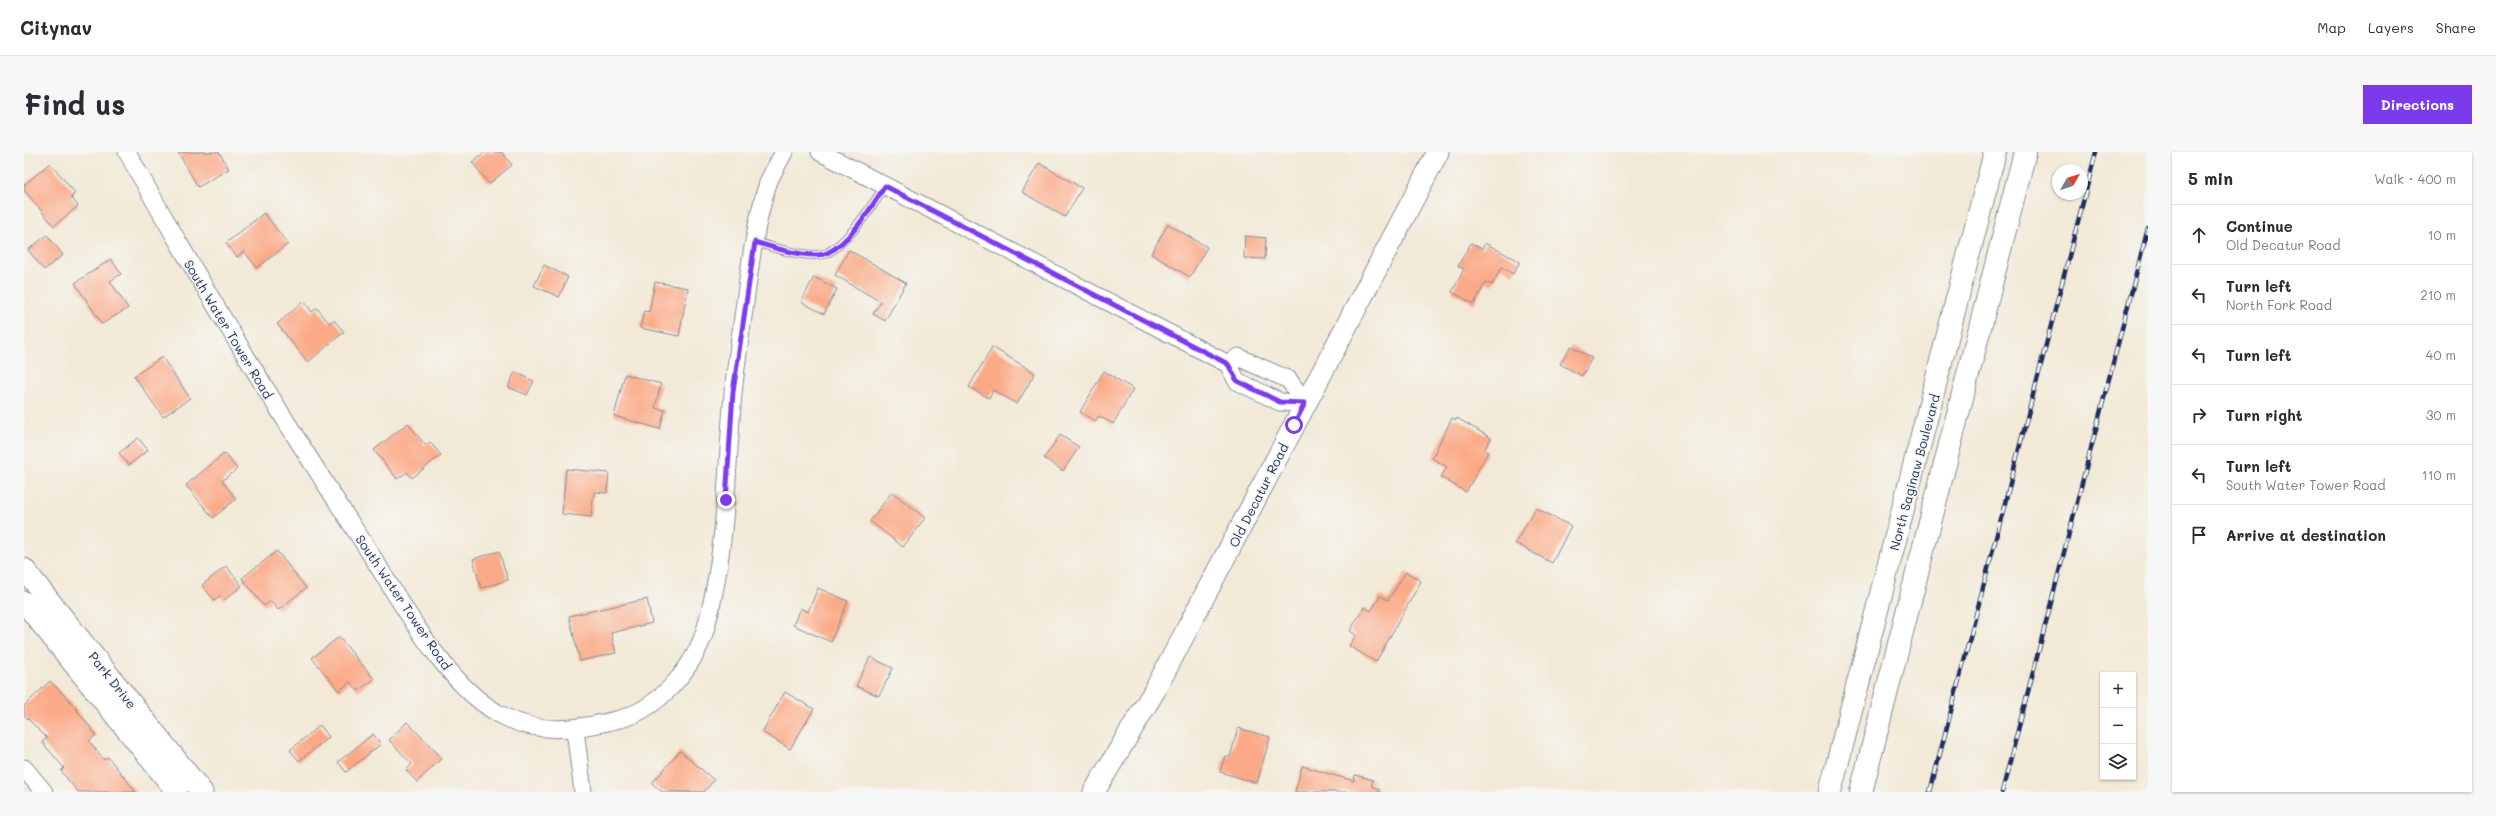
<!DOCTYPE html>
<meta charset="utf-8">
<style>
:root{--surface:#fff;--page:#f7f7f7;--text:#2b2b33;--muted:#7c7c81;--line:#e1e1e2;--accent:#7c3aed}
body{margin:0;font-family:Mali,sans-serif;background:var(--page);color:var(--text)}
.controls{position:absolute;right:12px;bottom:12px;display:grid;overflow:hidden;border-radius:0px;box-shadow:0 1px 3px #0004}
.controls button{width:36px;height:36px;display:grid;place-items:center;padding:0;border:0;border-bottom:1px solid var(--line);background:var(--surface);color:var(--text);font:20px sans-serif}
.compass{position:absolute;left:2028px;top:12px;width:36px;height:36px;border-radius:50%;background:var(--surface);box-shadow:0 1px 3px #0004;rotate:51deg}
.stop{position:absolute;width:12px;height:12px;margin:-9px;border:3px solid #7c3aed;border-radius:50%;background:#fff}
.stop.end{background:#7c3aed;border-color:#fff;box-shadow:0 1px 4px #0008}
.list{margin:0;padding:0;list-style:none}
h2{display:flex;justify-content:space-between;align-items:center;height:52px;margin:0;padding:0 16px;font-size:17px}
h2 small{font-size:13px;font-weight:400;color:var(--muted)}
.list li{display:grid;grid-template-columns:26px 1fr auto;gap:12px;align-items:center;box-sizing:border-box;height:60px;padding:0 16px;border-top:1px solid var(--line)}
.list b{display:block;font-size:15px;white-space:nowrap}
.list p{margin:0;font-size:13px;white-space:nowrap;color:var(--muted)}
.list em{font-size:13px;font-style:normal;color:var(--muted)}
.icon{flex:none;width:22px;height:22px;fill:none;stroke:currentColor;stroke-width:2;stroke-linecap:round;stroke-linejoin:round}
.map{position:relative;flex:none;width:2124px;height:640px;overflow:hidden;border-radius:0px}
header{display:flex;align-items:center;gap:24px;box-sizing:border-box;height:56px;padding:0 20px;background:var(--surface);border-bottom:1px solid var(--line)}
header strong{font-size:19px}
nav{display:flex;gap:22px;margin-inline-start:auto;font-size:14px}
.intro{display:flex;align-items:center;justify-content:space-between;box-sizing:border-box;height:96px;padding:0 24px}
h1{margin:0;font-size:28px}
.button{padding:10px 18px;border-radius:0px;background:var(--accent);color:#fff;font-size:14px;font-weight:700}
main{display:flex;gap:24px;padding:0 24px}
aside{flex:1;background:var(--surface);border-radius:0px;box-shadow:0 1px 3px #0004}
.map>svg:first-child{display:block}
</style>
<header>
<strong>Citynav</strong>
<nav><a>Map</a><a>Layers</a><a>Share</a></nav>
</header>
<div class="intro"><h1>Find us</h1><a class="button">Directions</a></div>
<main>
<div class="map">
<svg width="2124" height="640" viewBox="0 0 2124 640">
<rect width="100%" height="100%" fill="#f6f6f2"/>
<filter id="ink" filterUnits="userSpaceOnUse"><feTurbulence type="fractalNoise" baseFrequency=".025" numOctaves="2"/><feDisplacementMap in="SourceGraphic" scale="8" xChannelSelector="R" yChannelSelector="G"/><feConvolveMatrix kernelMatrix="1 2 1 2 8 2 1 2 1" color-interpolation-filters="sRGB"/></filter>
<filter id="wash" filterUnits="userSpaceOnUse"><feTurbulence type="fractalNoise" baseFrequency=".012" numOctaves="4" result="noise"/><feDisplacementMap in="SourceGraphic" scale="16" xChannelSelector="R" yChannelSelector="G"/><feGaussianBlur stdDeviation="0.9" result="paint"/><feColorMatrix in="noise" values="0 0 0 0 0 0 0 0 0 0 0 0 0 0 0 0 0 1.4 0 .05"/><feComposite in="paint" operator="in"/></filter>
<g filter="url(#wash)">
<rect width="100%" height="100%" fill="#f2e9d6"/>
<g id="blocks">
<!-- building -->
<path fill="#fbaa87" d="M154,0H195L205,17L174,35Z
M461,0H478L488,13L465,32L448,10Z
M26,11L51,41L47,45L54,54L30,74L0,38V33Z
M1015,11L1058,36L1041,65L998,40Z
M240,61L264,92L233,116L220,99L213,105L202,91Z
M1144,72L1183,95L1166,125L1127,102Z
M23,83L39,103L20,118L4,98Z
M1221,84L1242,86L1241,107L1220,106Z
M1447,91L1458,97L1461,91L1496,110L1489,122L1478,115L1468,133L1462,130L1450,152L1428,140L1440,117L1434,114Z
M825,98L882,131L861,169L849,162L857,150L811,123Z
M87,107L97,122L86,129L104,156L78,172L51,131Z
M520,113L544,125L535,145L510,134Z
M790,125L813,137L800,162L777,150Z
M631,130L664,136L655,184L616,176L620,159L625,160Z
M280,149L288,160L293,156L305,171L310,168L320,180L284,210L253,172Z
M1547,194L1568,206L1558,224L1536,212Z
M968,195L1011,221L993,252L969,238L965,246L945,235Z
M138,205L166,246L139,265L110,224Z
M1080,219L1109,237L1089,272L1075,264L1071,269L1056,260Z
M491,220L510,229L503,243L484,235Z
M601,222L637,232L631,256L641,258L636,277L590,264Z
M1428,266L1432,268L1433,266L1467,286L1460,298L1464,300L1442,340L1417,325L1423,315L1408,306Z
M384,271L401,293L406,290L417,303L388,326L383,320L373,327L350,298Z
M1036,283L1055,295L1039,319L1020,306Z
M114,286L124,298L105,313L95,301Z
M201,301L213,317L198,329L212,347L189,366L162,333Z
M542,317L585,321L583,341L570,340L567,365L538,362Z
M868,340L901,366L879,395L846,369Z
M1512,356L1547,374L1528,411L1491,391Z
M253,399L282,436L254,458L247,449L240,454L218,426Z
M475,399L484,428L457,436L449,407Z
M202,414L218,434L200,448L196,444L190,448L178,433Z
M1382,420L1397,429L1352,510L1325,494L1332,483L1326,479L1340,455L1347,459L1356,444L1364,448Z
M794,436L824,449L807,490L769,473L776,456L784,460Z
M623,447L628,471L587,481L592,501L556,509L545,464Z
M315,485L350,527L334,539L326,530L315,539L288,506Z
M846,505L869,516L855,544L832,534Z
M26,529L47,550L72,583L65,589L80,608L84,605L112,640H54L37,619L40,616L18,590L23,586L0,563V554Z
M761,540L790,557L766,597L738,580Z
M383,570L418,606L393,630L382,618L388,612L365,588Z
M296,573L305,585L275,609L266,598Z
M1214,576L1246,585L1233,631L1196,620L1201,604L1206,605Z
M349,582L357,592L322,620L314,610Z
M656,599L690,628L680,640H638L628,631Z
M1278,614L1330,629L1331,623L1349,628L1347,634L1355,637V640H1271Z"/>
</g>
</g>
<g filter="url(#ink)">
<use href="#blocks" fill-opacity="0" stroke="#868c9a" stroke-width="1"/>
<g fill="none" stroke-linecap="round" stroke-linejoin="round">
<defs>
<path id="service" d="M731,90C747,95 787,108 803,101C824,91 849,53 861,34"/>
<path id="minor" d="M103,0C177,133 256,263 339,390C374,444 422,537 481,565C517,583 554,577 592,568C634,559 671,515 682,475C703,399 702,320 709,242C712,211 717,181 721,150C726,112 732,68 744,31C748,21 755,10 760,0
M796,0L1204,212L1213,229L1256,250L1281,251
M1204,212L1214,205L1265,228L1281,251
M551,578L559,640
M0,616L20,640"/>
<path id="tertiary" d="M0,417L178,640
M0,450L153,640
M1070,640L1131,538L1414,0"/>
<path id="primary" d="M1806,640L1971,0
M1837,640L2001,0"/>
</defs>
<!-- service casing -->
<use href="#service" stroke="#868c9a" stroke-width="10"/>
<!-- minor casing -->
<use href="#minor" stroke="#868c9a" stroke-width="19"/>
<!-- tertiary casing -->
<use href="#tertiary" stroke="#868c9a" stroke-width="23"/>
<!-- primary casing -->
<use href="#primary" stroke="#868c9a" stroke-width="24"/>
<!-- service -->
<use href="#service" stroke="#fff" stroke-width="8"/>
<!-- minor -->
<use href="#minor" stroke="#fff" stroke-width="17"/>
<!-- tertiary -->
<use href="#tertiary" stroke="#fff" stroke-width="21"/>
<!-- primary -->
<use href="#primary" stroke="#fff" stroke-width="22"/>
<defs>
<path id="rail" d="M1906,640L2072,0
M1978,640L2124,76"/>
</defs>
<!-- rail casing -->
<use href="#rail" stroke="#1b2f5e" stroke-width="4.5"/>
<!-- rail -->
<use href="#rail" stroke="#f6f6f2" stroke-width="3" stroke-dasharray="9" stroke-linecap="butt"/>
</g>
</g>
<g fill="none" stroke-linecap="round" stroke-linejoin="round" filter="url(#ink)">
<!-- route -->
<path stroke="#7c3aed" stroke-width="5" d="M702,348L709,240L731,90C747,95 787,108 803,101C826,91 848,54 861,34L1204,212L1213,229L1256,250L1281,251L1270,273"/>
</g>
<g text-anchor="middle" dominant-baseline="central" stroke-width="3" stroke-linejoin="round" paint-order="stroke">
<!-- street labels -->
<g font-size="13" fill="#1b2f5e" stroke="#f6f6f2">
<text transform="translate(205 177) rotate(59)">South Water Tower Road</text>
<text transform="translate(1890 320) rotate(-75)">North Saginaw Boulevard</text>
<text transform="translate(1234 343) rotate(-63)">Old Decatur Road</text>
<text transform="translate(380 450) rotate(56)">South Water Tower Road</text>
<text transform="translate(89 528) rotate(52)">Park Drive</text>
</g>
</g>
</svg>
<div class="controls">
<button>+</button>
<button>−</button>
<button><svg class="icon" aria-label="layers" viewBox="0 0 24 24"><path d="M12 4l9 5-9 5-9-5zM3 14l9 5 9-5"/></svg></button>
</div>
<svg class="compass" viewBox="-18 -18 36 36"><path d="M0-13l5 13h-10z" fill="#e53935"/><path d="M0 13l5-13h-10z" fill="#7c7c81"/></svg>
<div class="stop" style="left:1270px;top:273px"></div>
<div class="stop end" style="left:702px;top:348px"></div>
</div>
<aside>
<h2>5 min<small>Walk · 400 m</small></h2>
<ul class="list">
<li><svg class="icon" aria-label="ahead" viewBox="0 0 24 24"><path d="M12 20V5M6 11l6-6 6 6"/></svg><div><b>Continue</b><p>Old Decatur Road</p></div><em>10 m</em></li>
<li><svg class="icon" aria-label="left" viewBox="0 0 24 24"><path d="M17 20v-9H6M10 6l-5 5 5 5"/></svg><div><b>Turn left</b><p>North Fork Road</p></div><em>210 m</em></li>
<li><svg class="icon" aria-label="left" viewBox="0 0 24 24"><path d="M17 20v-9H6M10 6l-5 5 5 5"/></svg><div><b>Turn left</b></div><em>40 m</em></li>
<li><svg class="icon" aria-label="right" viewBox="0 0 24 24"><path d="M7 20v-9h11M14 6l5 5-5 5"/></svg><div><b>Turn right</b></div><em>30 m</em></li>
<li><svg class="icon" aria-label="left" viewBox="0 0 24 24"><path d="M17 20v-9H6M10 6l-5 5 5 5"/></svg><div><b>Turn left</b><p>South Water Tower Road</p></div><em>110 m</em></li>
<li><svg class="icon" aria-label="arrive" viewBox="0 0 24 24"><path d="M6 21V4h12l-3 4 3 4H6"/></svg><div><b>Arrive at destination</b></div></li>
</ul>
</aside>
</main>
